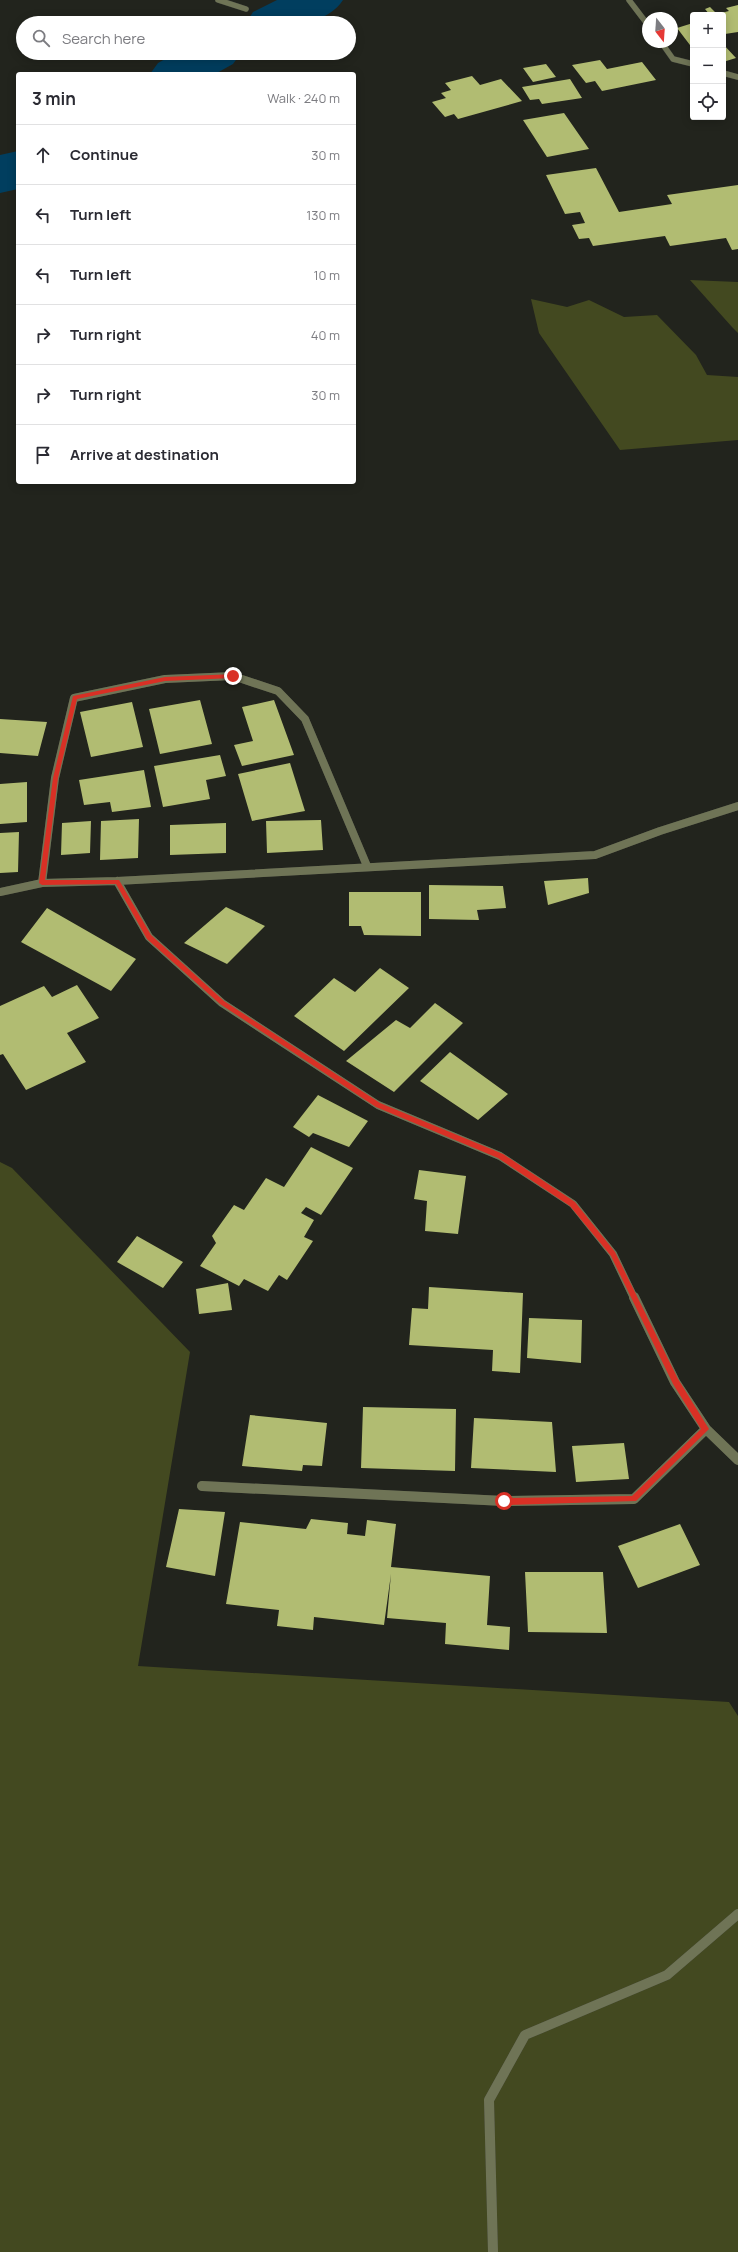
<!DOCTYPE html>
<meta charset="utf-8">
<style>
:root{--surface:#fff;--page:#f7f7f7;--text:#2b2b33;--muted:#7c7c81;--line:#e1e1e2}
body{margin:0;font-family:Manrope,sans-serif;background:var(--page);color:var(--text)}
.controls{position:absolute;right:12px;top:12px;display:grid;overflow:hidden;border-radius:4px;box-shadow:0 2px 10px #0003}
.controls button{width:36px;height:36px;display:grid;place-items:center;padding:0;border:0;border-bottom:1px solid var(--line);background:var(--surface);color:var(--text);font:20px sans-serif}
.compass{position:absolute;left:642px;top:12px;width:36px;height:36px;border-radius:50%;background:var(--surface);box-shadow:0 2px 10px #0003;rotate:163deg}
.stop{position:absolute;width:12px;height:12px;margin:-9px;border:3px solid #d93025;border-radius:50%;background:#fff}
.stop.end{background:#d93025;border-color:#fff;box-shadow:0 1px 4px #0008}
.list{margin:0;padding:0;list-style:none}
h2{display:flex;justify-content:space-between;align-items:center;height:52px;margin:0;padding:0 16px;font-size:17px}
h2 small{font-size:13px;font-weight:400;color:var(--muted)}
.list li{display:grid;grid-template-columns:26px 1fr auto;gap:12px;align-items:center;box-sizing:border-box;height:60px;padding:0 16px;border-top:1px solid var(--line)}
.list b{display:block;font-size:15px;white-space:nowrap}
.list em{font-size:13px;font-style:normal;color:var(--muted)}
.icon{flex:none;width:22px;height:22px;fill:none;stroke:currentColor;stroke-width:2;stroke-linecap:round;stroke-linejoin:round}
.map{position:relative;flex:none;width:738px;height:2252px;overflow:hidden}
.search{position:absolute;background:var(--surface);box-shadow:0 2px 10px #0003;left:16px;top:16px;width:340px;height:44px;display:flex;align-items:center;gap:10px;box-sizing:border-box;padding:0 14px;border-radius:22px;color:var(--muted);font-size:15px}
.panel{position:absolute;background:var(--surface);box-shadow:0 2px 10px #0003;left:16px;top:72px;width:340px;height:412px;border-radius:4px}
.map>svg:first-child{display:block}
</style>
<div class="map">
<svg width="738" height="2252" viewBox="0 0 738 2252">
<rect width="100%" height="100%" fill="#22241d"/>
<!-- green -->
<path fill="#434920" d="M690,280L738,282V333L732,327Z
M531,299L567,307L589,300L624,317L657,315L696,355L707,375L738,377V440L620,450L539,333Z
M0,1162L12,1168L190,1352L138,1666L729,1702L738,1716V2252H0Z"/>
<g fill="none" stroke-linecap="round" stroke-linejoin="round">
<!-- stream -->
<path fill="#013e5f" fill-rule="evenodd" d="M275,10H281L289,15L285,17L275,14Z"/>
<!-- river -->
<path fill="#013e5f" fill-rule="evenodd" d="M277,0H343C322,31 279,23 246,23L253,12Z
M176,53H241L233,64L215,74H150L158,63Z
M18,151V189L0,193V155Z"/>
</g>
<!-- building -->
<path fill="#b1bc72" d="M738,5V32L725,34L723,32V15H710L705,9L710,7L717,14L729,11L726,8Z
M693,23V49L677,28Z
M723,44L736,58L723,62Z
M600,60L607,69L642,62L656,80L602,91L595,81L586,83L572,65Z
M546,64L556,77L533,82L523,68Z
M472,76L480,85L501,79L522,101L458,119L454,114L445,117L432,102L446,98L441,93L451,90L445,83Z
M570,79L582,98L542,104L539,99L530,100L522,87Z
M564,113L589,149L547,157L523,120Z
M596,168L619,212L672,204L667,195L738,185V249L732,250L726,238L670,246L665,236L593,246L589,238L579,239L572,225L585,223L580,212L565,214L546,175Z
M200,700L212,744L160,754L149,709Z
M274,700L294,755L242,766L234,745L253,741L242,707Z
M132,702L143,747L91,757L80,712Z
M0,719L47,722L38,756L0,753Z
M220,755L226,776L206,780L210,799L163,807L154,766Z
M290,763L305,811L252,821L238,774Z
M144,770L151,807L112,812L110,802L84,805L79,780Z
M27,782V822L0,824V784Z
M139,819L138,858L100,860L101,821Z
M321,820L323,850L267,853L266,821Z
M91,821L90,853L61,855L62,823Z
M226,823V853L170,855V825Z
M19,832L18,872L0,873V833Z
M588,878L589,893L548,905L544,881Z
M429,885L503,886L506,908L477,910L479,920L429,919Z
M349,892H421V936L364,935L361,926H349Z
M226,907L265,926L227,964L184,943Z
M47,908L136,959L111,991L21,942Z
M380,968L409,988L344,1051L294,1016L334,978L355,992Z
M77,985L99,1018L67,1033L86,1062L26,1090L3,1054L0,1055V1006L44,986L52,997Z
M435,1003L463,1023L394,1092L346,1061L396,1020L410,1028Z
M450,1052L508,1094L478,1120L420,1081Z
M318,1095L368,1121L349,1147L313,1133L309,1137L293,1127Z
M311,1147L353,1168L321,1215L306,1207L301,1213L314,1220L304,1237L313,1241L287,1280L279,1275L268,1291L244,1279L239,1286L200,1266L216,1243L212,1236L234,1205L244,1210L266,1178L284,1187Z
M419,1170L466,1176L458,1234L425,1231L427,1201L414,1199Z
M137,1236L183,1262L163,1288L117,1262Z
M228,1283L232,1310L199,1314L196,1289Z
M429,1287L523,1293L520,1373L492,1371L493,1350L409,1345L412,1308L428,1309Z
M529,1318L582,1320L581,1363L527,1358Z
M363,1407L456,1409L455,1471L361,1468Z
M250,1415L327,1423L322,1466L303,1465L302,1471L242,1466Z
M474,1418L552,1422L556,1472L471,1468Z
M624,1443L629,1479L576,1482L572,1446Z
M179,1509L225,1512L215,1576L166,1567Z
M311,1519L348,1523L347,1534L365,1536L367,1520L396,1524L391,1567L490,1576L487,1625L510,1627L509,1650L445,1644L446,1623L387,1618L391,1574L384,1625L314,1617L313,1630L277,1626L279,1610L226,1604L240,1522L306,1529Z
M680,1524L700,1565L638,1588L618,1546Z
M525,1572H603L607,1633L528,1632Z"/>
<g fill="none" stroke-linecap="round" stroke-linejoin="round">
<defs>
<path id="minor-far2" d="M218,0L246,9
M629,0L648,25
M661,42L673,59L693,64
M723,73L738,77"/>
<path id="minor-far1" d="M117,881L149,937L222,1003L378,1105L500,1156L573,1204L613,1254L634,1298
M42,883L55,778L74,698L165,679L233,676L278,691L305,719L367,866
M0,892L42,883L117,881L595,855L660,831L738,806"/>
<path id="minor" d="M634,1297L675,1382L706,1429L738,1460
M202,1486L504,1501L634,1499L706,1429
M493,2252L489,2100L525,2035L667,1975L738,1914"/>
</defs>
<!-- minor-far2 casing -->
<use href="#minor-far2" stroke="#3e403a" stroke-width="6"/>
<!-- minor-far1 casing -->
<use href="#minor-far1" stroke="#3e403a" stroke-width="8"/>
<!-- minor casing -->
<use href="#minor" stroke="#3e403a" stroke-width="10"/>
<!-- minor-far2 -->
<use href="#minor-far2" stroke="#6f7456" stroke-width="5.5"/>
<!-- minor-far1 -->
<use href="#minor-far1" stroke="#6f7456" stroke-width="8"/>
<!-- minor -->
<use href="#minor" stroke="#6f7456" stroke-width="10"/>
</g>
<!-- route -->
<path fill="#d93025" d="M235,674L233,678L165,681L77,699L58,778L45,880H119L151,935L224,1001L380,1103L503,1154L575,1202L615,1252L678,1379L709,1429L636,1501L504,1505L500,1501L504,1498L632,1496L701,1429L673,1384L611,1256L570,1206L498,1158L376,1107L220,1004L147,939L116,884L42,885L39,883L53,778L73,696L165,677Z"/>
</svg>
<div class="controls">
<button>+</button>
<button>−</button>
<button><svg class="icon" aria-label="locate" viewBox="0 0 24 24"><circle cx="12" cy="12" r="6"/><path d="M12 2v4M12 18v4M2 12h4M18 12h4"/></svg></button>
</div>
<svg class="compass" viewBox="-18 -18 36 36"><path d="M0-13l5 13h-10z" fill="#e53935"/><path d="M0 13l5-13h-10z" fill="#7c7c81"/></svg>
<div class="stop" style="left:504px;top:1501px"></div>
<div class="stop end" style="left:233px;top:676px"></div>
<div class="search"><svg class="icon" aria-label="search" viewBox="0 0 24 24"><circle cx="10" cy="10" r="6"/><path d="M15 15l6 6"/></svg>Search here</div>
<section class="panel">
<h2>3 min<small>Walk · 240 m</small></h2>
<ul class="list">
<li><svg class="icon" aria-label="ahead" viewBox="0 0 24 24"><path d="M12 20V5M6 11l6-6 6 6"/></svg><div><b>Continue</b></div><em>30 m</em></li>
<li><svg class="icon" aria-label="left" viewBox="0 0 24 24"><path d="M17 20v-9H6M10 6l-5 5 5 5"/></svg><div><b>Turn left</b></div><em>130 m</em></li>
<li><svg class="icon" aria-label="left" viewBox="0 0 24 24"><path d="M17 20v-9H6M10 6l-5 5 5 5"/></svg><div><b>Turn left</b></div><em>10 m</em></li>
<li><svg class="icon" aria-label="right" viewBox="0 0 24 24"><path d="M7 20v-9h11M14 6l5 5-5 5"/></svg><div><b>Turn right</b></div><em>40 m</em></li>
<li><svg class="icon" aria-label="right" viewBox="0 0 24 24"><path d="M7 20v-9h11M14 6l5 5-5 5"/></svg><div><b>Turn right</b></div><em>30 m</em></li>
<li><svg class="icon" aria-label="arrive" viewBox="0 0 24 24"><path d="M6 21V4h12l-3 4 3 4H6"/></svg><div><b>Arrive at destination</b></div></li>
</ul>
</section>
</div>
